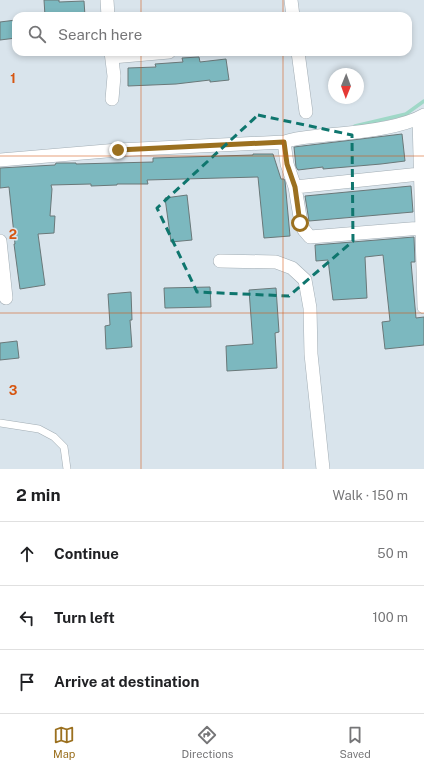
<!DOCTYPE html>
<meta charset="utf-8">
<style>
:root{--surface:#fff;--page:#f6f6f6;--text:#202124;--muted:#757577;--line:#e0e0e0;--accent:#9b701f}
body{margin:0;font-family:"Public Sans",sans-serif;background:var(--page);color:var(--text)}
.compass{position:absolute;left:328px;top:68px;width:36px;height:36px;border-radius:50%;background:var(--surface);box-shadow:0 2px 6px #0003;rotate:181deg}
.stop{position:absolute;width:12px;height:12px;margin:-9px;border:3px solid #9b701f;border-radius:50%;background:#fff}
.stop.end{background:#9b701f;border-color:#fff;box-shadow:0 1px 4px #0008}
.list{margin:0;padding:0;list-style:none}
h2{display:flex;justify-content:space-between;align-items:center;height:52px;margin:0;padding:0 16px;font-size:17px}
h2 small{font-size:13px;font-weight:400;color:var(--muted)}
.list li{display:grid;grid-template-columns:26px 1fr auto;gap:12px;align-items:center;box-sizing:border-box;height:64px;padding:0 16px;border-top:1px solid var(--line)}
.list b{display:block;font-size:15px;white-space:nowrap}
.list em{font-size:13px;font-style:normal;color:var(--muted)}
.icon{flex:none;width:22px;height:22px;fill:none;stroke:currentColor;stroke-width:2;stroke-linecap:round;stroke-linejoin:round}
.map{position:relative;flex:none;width:424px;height:469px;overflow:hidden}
.search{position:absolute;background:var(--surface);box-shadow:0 2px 6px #0003;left:12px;right:12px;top:12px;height:44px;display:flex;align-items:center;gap:10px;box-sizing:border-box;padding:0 14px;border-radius:12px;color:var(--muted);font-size:15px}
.sheet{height:244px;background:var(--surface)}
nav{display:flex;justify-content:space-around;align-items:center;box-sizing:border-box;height:56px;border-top:1px solid var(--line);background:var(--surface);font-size:11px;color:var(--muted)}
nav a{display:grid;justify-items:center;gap:2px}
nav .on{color:var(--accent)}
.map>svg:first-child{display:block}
</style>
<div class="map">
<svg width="424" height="469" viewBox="0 0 424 469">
<rect width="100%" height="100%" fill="#d9e4ec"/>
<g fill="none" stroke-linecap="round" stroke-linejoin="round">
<!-- stream -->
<path stroke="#9fd8c7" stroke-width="3.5" d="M355,126L406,114L424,101"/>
</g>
<!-- building -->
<path fill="#7cb8bf" stroke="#6a7879" d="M44,0H59V2L84,1L85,16H45Z
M16,20V38L0,40V22Z
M199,57L200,62L226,59L229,80L210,82V80L176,84L128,86V68L156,67L155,64L183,62L182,58Z
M402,134L405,161L381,164L323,169V167L298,170L296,167L294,147Z
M253,154H273L281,179H284L285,181L290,236L264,238L258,177L147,180L148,184H117V185L91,186V184L51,185L52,189L50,216H55L54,233L38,234L45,285L20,289L14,244H15L9,187L0,188V168L55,165L56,163H76V164L153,162V158L253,155Z
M411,186L413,212L309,221L305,196Z
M187,195L192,240L171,242L165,198Z
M414,237L415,262H411L416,318L424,317V345L385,349L382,322L390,321L383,255L365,257L367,298L333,300L328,260L316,261L315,245Z
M210,287L211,307L165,308L164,288Z
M276,288L279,332L275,333L277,368L227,371L226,346L253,344L249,290Z
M131,292L132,320H130L132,347L106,349L105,326L110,325L108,294Z
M17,341L19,358L0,360V343Z"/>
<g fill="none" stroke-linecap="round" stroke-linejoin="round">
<defs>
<path id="lane" d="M0,423L39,429L54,437L64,447L67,469"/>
<path id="street" d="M107,0L108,16
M291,0L293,16
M111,52L114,76L112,99
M298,52L306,112
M112,57L169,52
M419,118L424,307
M0,160L118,150L284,142
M295,187L420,174
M422,228L310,237L304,230L301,223L295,187L287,164L284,142C298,137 312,137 327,135C353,133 402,128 424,115
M0,241L6,298
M220,261L276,262L292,268L305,280L310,308L311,354L323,469"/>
</defs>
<!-- lane casing -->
<use href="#lane" stroke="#a2adb4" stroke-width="8"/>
<!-- street casing -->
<use href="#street" stroke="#a2adb4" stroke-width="14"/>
<!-- lane -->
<use href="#lane" stroke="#fff" stroke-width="7"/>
<!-- street -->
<use href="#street" stroke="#fff" stroke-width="13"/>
</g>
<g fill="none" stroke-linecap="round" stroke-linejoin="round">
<!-- route -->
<path stroke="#9b701f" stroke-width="5" d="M118,150L284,142L287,164L295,187L300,223"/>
</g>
<!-- marked area -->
<path fill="none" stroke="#0f766e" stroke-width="3" stroke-dasharray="8 5" stroke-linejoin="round" d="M258,115L352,135L353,241L289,296L197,292L157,208Z"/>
<!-- grid -->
<path fill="none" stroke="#d65611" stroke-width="1" stroke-opacity="0.55" d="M141,0V16M283,0V16M141,52V469M283,52V469M0,156H424M0,313H424"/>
<g font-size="13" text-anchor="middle" font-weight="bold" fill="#d65611" stroke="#d9e4ec" stroke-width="3" stroke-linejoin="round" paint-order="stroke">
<text x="13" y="83">1</text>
<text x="13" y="239">2</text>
<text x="13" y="395">3</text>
</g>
</svg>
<svg class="compass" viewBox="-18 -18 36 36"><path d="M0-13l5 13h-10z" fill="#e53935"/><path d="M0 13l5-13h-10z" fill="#757577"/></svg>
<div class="stop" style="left:300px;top:223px"></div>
<div class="stop end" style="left:118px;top:150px"></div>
<div class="search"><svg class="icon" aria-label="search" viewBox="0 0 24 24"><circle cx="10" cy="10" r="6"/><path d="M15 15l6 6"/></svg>Search here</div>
</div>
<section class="sheet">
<h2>2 min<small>Walk · 150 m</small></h2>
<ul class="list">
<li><svg class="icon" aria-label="ahead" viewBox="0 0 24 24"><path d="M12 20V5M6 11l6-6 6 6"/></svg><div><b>Continue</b></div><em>50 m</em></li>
<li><svg class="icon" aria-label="left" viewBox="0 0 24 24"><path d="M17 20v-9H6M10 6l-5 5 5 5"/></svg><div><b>Turn left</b></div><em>100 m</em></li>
<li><svg class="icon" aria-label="arrive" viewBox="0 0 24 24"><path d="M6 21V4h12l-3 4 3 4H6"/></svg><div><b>Arrive at destination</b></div></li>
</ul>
</section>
<nav>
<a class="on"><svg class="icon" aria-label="map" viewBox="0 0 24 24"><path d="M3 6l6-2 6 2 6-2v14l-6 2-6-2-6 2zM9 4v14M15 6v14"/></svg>Map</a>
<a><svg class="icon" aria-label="directions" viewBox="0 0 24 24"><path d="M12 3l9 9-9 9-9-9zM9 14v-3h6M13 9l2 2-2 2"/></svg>Directions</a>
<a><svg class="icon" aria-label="saved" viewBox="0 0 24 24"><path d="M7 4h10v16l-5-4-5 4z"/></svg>Saved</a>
</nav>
